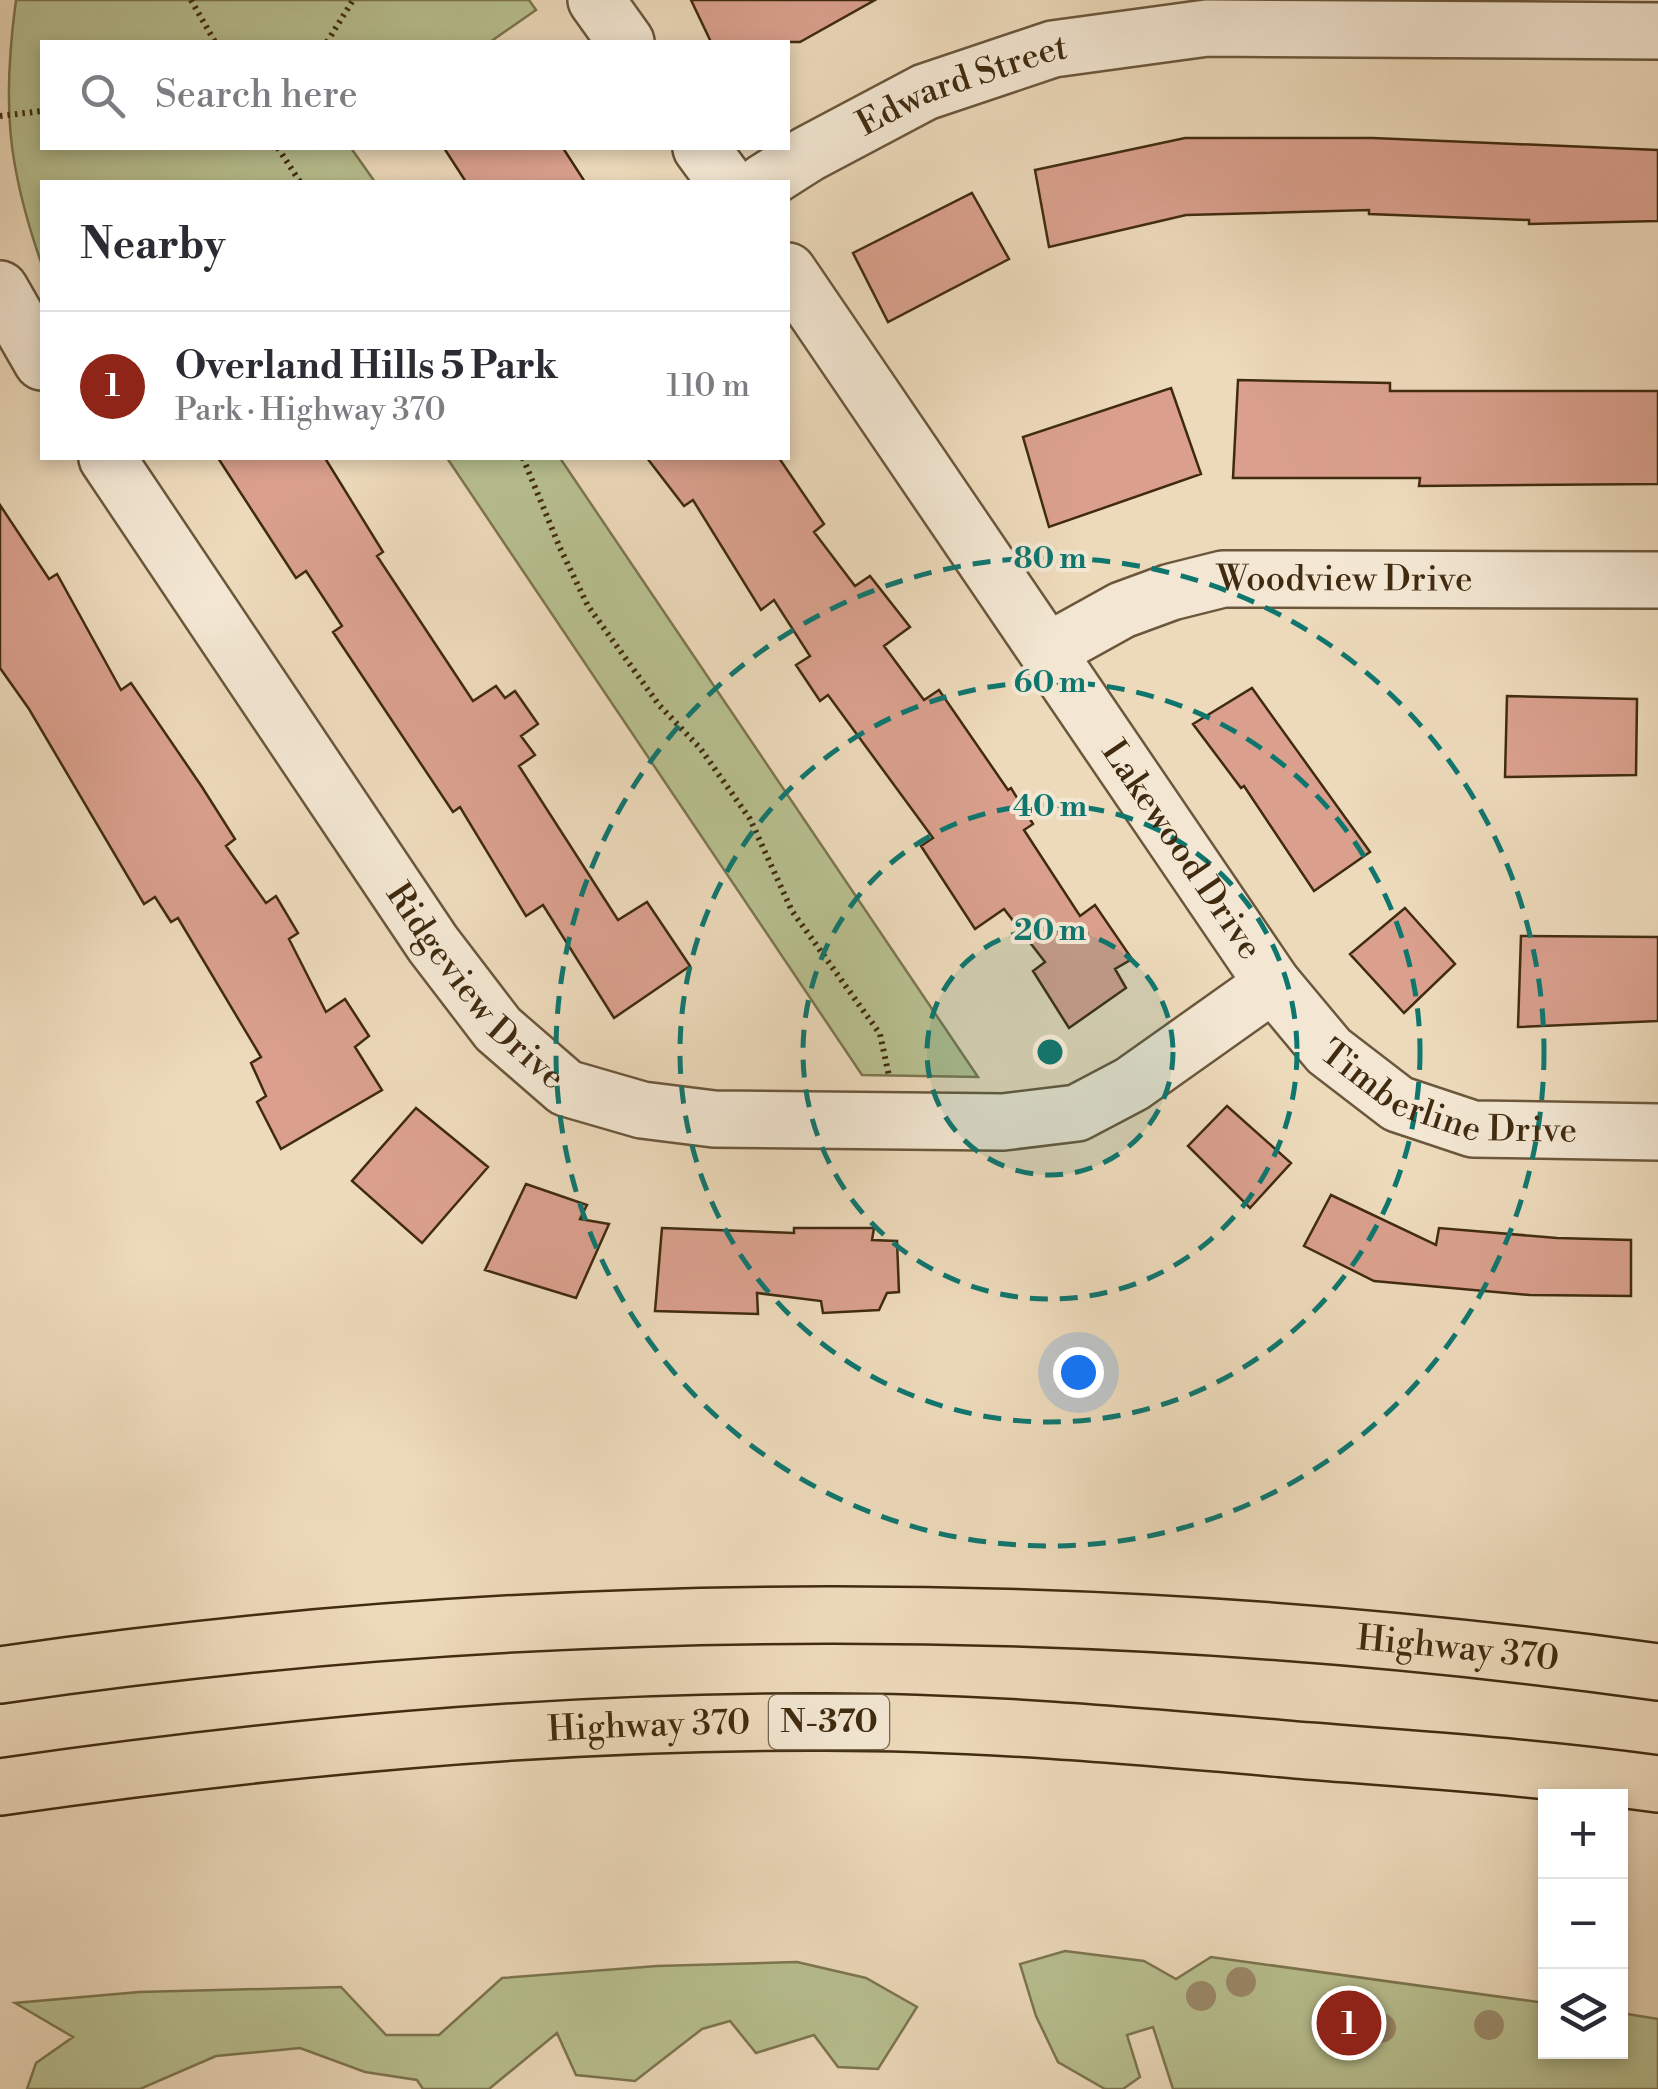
<!DOCTYPE html>
<meta charset="utf-8">
<style>
:root{--surface:#fff;--page:#f7f7f7;--text:#2b2b33;--muted:#7c7c81;--line:#e1e1e2;--accent:#8f2418}
body{margin:0;font-family:"Libre Bodoni",serif;background:var(--page);color:var(--text)}
.controls{position:absolute;right:30px;bottom:30px;display:grid;overflow:hidden;border-radius:0px;box-shadow:0 5px 15px #0003}
.controls button{width:90px;height:90px;display:grid;place-items:center;padding:0;border:0;border-bottom:2px solid var(--line);background:var(--surface);color:var(--text);font:50px sans-serif}
.you{position:absolute;left:1078px;top:1372px;width:35px;height:35px;margin:-25px;border:8px solid #fff;border-radius:50%;background:#1a73e8;box-shadow:0 0 0 15px #1a73e833}
.badge{display:grid;place-items:center;width:65px;height:65px;border-radius:50%;background:var(--accent);color:#fff;font-size:32px;font-weight:700}
.pin{position:absolute;translate:-50% -50%;border:5px solid #fff;box-shadow:0 2px 10px #0006}
.list{margin:0;padding:0;list-style:none}
h2{display:flex;justify-content:space-between;align-items:center;height:130px;margin:0;padding:0 40px;font-size:42px}
h2 small{font-size:32px;font-weight:400;color:var(--muted)}
.list li{display:grid;grid-template-columns:65px 1fr auto;gap:30px;align-items:center;box-sizing:border-box;height:150px;padding:0 40px;border-top:2px solid var(--line)}
.list b{display:block;font-size:38px;white-space:nowrap}
.list p{margin:0;font-size:32px;white-space:nowrap;color:var(--muted)}
.list em{font-size:32px;font-style:normal;color:var(--muted)}
.icon{flex:none;width:55px;height:55px;fill:none;stroke:currentColor;stroke-width:2;stroke-linecap:round;stroke-linejoin:round}
.map{position:relative;flex:none;width:1658px;height:2089px;overflow:hidden}
.search{position:absolute;background:var(--surface);box-shadow:0 5px 15px #0003;left:40px;top:40px;width:750px;height:110px;display:flex;align-items:center;gap:25px;box-sizing:border-box;padding:0 35px;border-radius:0px;color:var(--muted);font-size:38px}
.panel{position:absolute;background:var(--surface);box-shadow:0 5px 15px #0003;left:40px;top:180px;width:750px;height:280px;border-radius:0px}
.map>svg:first-child{display:block}
</style>
<div class="map">
<svg width="1658" height="2089" viewBox="0 0 1658 2089">
<rect width="100%" height="100%" fill="#eddabb"/>
<filter id="stains"><feTurbulence type="fractalNoise" baseFrequency=".002" numOctaves="4"/><feColorMatrix values="0 0 0 0 .2 0 0 0 0 .09 0 0 0 0 .02 0 0 0 .5 -.17"/></filter>
<radialGradient id="worn" r=".72"><stop offset=".6" stop-color="#630" stop-opacity="0"/><stop offset="1" stop-color="#630" stop-opacity=".3"/></radialGradient>
<!-- green -->
<path fill="#b8c090" stroke="#7c7650" stroke-width="2.5" d="M16,0H529L536,10L490,42H42V148H351L375,182H42V265C7,166 2,103 16,0Z
M447,458H560L978,1077L862,1075Z
M1065,1951L1144,1961L1176,1979L1211,1957L1545,2003L1546,2052H1620L1621,2013L1658,2019V2089H1173L1153,2027L1127,2035L1140,2077L1123,2089H1105L1058,2062L1036,2016L1020,1964Z
M797,1962L866,1978L917,2007L878,2069L838,2067L814,2035L756,2053L730,2021L702,2029L635,2081L576,2075L557,2033L489,2089H423L417,2080L365,2072L300,2048L216,2056L140,2089H27L36,2063L73,2037L15,2003L139,1992L341,1987L386,2035H439L502,1978L657,1966Z"/>
<!-- building -->
<path fill="#daa08d" stroke="#402b10" stroke-width="2.5" d="M691,0H875L800,42H711Z
M1185,138H1373L1658,150V221L1529,224V220L1369,214V210L1186,215L1049,247L1035,170Z
M444,148H563L585,182H466Z
M972,193L1009,259L888,322L853,253Z
M1238,380L1390,383V391H1658V484L1419,486L1420,478H1233Z
M1171,388L1201,474L1049,527L1023,437Z
M218,458H325L383,552L377,556L473,701L496,686L505,698L515,691L538,724L521,736L535,755L519,766L618,920L647,902L690,966L614,1018L543,905L526,916L460,807L453,812L333,632L342,626L306,571L296,578Z
M647,458H779L824,524L814,532L855,586L870,576L910,627L884,646L924,700L939,690L1008,790L1011,788L1033,824L1024,830L1080,916L1095,905L1132,959L1115,969L1126,988L1069,1028L1033,971L1045,962L1004,909L975,929L921,846L933,838L828,695L820,701L796,665L810,656L774,600L761,610L693,500L684,506Z
M0,505L49,579L57,574L121,690L131,683L202,787L235,839L226,846L266,903L276,896L298,933L289,939L326,1012L345,999L369,1036L355,1047L382,1090L281,1149L257,1102L266,1096L251,1063L261,1057L178,918L171,922L155,897L144,904L29,709L0,668Z
M1252,688L1370,852L1314,891L1244,786L1241,788L1193,724Z
M1507,696L1637,699L1636,775L1505,777Z
M1405,908L1455,964L1404,1013L1350,954Z
M1521,936L1658,937V1021L1518,1027Z
M1227,1106L1291,1163L1250,1208L1188,1146Z
M416,1108L488,1167L422,1243L352,1181Z
M526,1184L587,1205L580,1219L609,1224L576,1298L485,1270Z
M1331,1195L1436,1245L1439,1228L1557,1238L1631,1240V1296L1530,1295L1374,1281L1304,1246Z
M662,1228L794,1233V1228H874L872,1240L897,1241L899,1292L887,1293L879,1310L823,1313L821,1301L757,1293L758,1314L655,1311Z"/>
<g fill="none" stroke-linecap="round" stroke-linejoin="round">
<defs>
<g id="minor">
<path d="M596,0L626,42"/>
<path d="M701,148L726,182"/>
<path id="s1" d="M764,182L808,154L925,92L1053,49L1207,28L1658,31"/>
<path id="s2" d="M788,271L1273,984L1329,1051L1398,1104L1473,1129L1658,1132"/>
<path d="M0,289L42,362"/>
<path id="s3" d="M107,458L433,944L498,1029L566,1088L642,1110L714,1119L1003,1122L1077,1113L1132,1084L1273,984"/>
<path id="s4" d="M1048,651L1122,610L1171,592L1223,579L1658,580"/>
</g>
<g id="highway">
<path id="s5" d="M0,1675C549,1595 1108,1596 1658,1672"/>
<path id="s6" d="M0,1787C272,1748 549,1721 825,1722C986,1722 1148,1737 1309,1751C1425,1760 1542,1768 1658,1784"/>
</g>
</defs>
<!-- minor casing -->
<use href="#minor" stroke="#6b573b" stroke-width="60"/>
<!-- highway casing -->
<use href="#highway" stroke="#402b10" stroke-width="60"/>
<!-- path -->
<path stroke="#402b10" stroke-width="6" stroke-dasharray="2.5 5" stroke-linecap="butt" d="M191,0L215,42
M327,42L353,0
M0,116L42,111
M278,148L300,182
M523,458L560,548L588,606L659,705L700,748L750,819L792,911L880,1034L889,1076"/>
<!-- minor -->
<use href="#minor" stroke="#f3e7d3" stroke-width="55"/>
<!-- highway -->
<use href="#highway" stroke="#eddabb" stroke-width="55"/>
</g>
<!-- trees -->
<g fill="#9b8a6b">
<circle cx="1241" cy="1982" r="15"/>
<circle cx="1201" cy="1996" r="15"/>
<circle cx="1489" cy="2025" r="15"/>
<circle cx="1381" cy="2028" r="15"/>
</g>
<!-- distance rings -->
<circle cx="1050" cy="1052" r="123" fill="#0f766e" fill-opacity=".12"/>
<g fill="none" stroke="#0f766e" stroke-width="5" stroke-dasharray="18 12">
<circle cx="1050" cy="1052" r="123"/>
<circle cx="1050" cy="1052" r="247"/>
<circle cx="1050" cy="1052" r="370"/>
<circle cx="1050" cy="1052" r="494"/>
</g>
<g text-anchor="middle" dominant-baseline="central" stroke-width="8" stroke-linejoin="round" paint-order="stroke">
<!-- shield labels -->
<rect fill="#f3e7d3" stroke="#76634a" stroke-width="2.5" x="769" y="1695" width="120" height="54" rx="8"/>
<g font-size="32" font-weight="bold" fill="#402b10">
<text x="829" y="1722">N-370</text>
</g>
<!-- street labels -->
<g font-size="35" fill="#402b10" stroke="#f3e7d3">
<text stroke="none"><textPath href="#s1" startOffset="222">Edward Street</textPath></text>
<text stroke="none"><textPath href="#s4" startOffset="312">Woodview Drive</textPath></text>
<text stroke="none"><textPath href="#s2" startOffset="700">Lakewood Drive</textPath></text>
<text stroke="none"><textPath href="#s3" startOffset="645">Ridgeview Drive</textPath></text>
<text stroke="none"><textPath href="#s2" startOffset="1082">Timberline Drive</textPath></text>
<text stroke="none"><textPath href="#s5" startOffset="1462">Highway 370</textPath></text>
<text stroke="none"><textPath href="#s6" startOffset="652">Highway 370</textPath></text>
</g>
</g>
<circle cx="1050" cy="1052" r="15" fill="#0f766e" stroke="#f3e7d3" stroke-width="5"/>
<g font-size="30" text-anchor="middle" font-weight="bold" fill="#0f766e" stroke="#f3e7d3" stroke-width="8" stroke-linejoin="round" paint-order="stroke">
<text x="1050" y="568">80 m</text>
<text x="1050" y="692">60 m</text>
<text x="1050" y="816">40 m</text>
<text x="1050" y="940">20 m</text>
</g>
<rect width="100%" height="100%" filter="url(#stains)"/>
<rect width="100%" height="100%" fill="url(#worn)"/>
</svg>
<div class="controls">
<button>+</button>
<button>−</button>
<button><svg class="icon" aria-label="layers" viewBox="0 0 24 24"><path d="M12 4l9 5-9 5-9-5zM3 14l9 5 9-5"/></svg></button>
</div>
<div class="you"></div>
<div class="pin badge" style="left:1349px;top:2023px">1</div>
<div class="search"><svg class="icon" aria-label="search" viewBox="0 0 24 24"><circle cx="10" cy="10" r="6"/><path d="M15 15l6 6"/></svg>Search here</div>
<section class="panel">
<h2>Nearby<small></small></h2>
<ul class="list">
<li><span class="badge">1</span><div><b>Overland Hills 5 Park</b><p>Park · Highway 370</p></div><em>110 m</em></li>
</ul>
</section>
</div>
